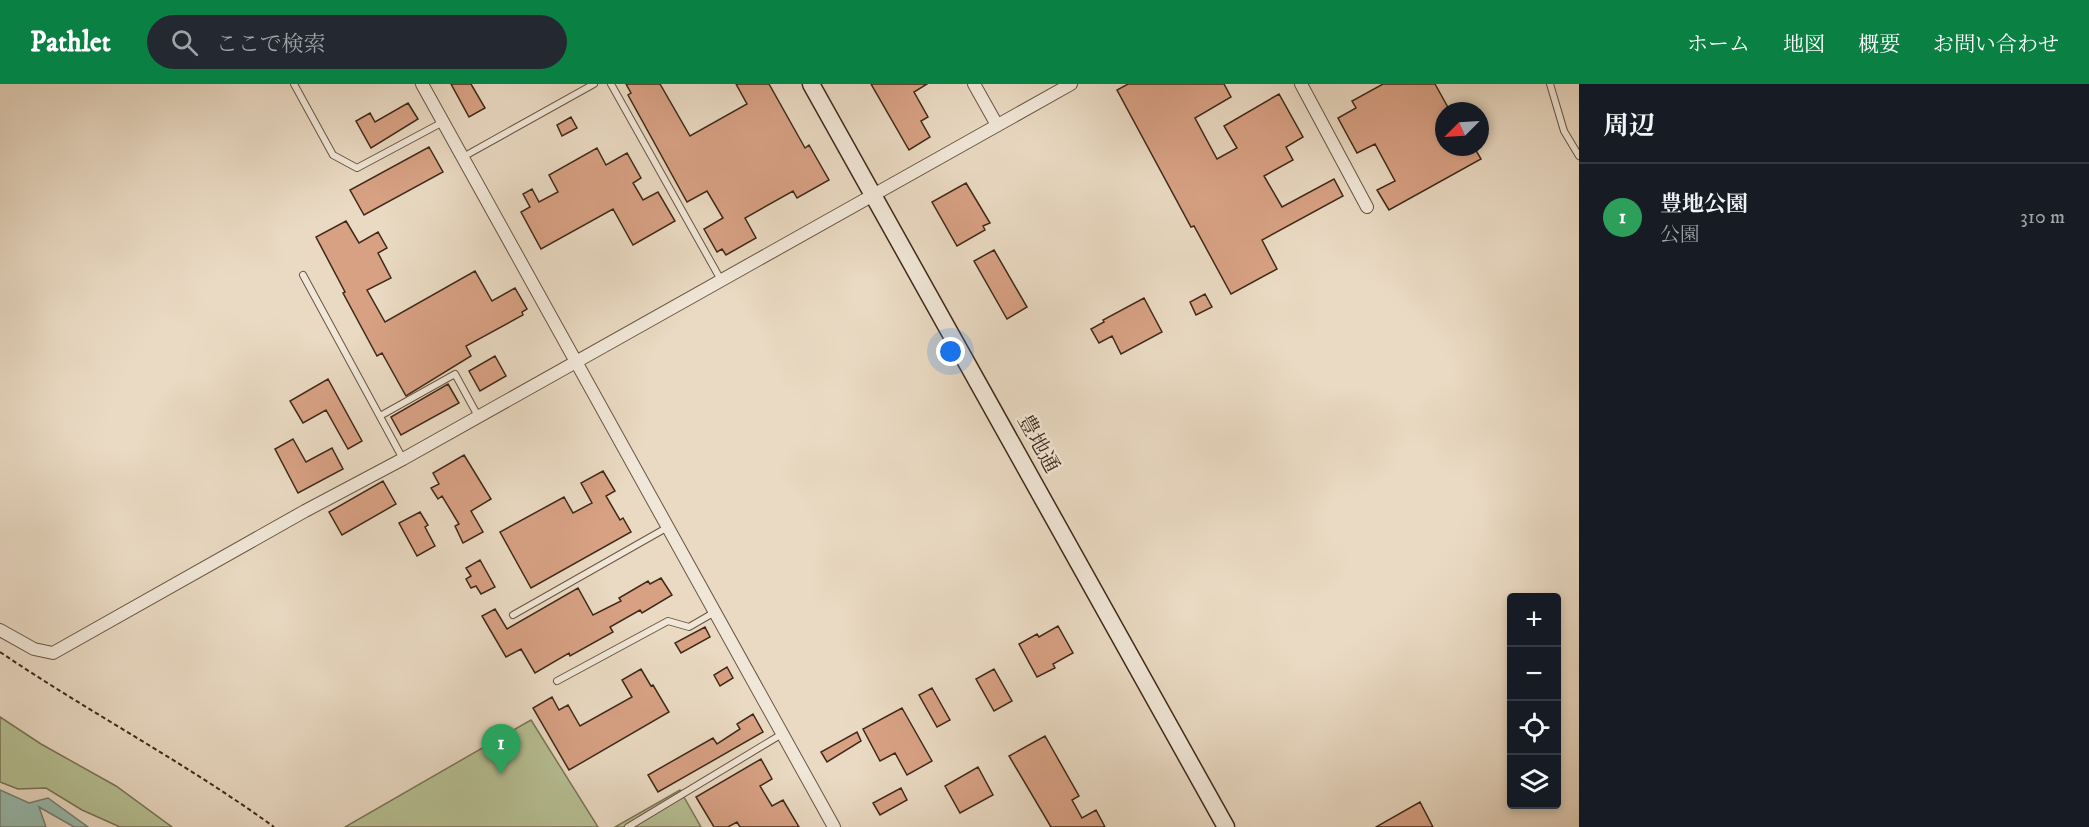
<!DOCTYPE html>
<html lang="ja">
<meta charset="utf-8">
<style>
:root{--surface:#171b24;--page:#242831;--text:#f1f3f6;--muted:#9ea1a6;--line:#363941;--accent:#0b8043}
body{margin:0;font-family:"IM FELL DW Pica","Noto Serif JP",serif;background:var(--page);color:var(--text)}
.controls{position:absolute;right:18px;bottom:18px;display:grid;overflow:hidden;border-radius:6px;box-shadow:0 3px 9px #0003}
.controls button{width:54px;height:54px;display:grid;place-items:center;padding:0;border:0;border-bottom:2px solid var(--line);background:var(--surface);color:var(--text);font:30px sans-serif}
.compass{position:absolute;left:1435px;top:18px;width:54px;height:54px;border-radius:50%;background:var(--surface);box-shadow:0 3px 9px #0003;rotate:246deg}
.you{position:absolute;left:951px;top:268px;width:21px;height:21px;margin:-15px;border:4px solid #fff;border-radius:50%;background:#1a73e8;box-shadow:0 0 0 9px #1a73e833}
.badge{display:grid;place-items:center;width:39px;height:39px;border-radius:50%;background:var(--accent);color:#fff;font-size:20px;font-weight:700}
.pin{position:absolute;translate:-50% -50px;filter:drop-shadow(0 2px 3px #0008)}
.pin::after{content:'';position:absolute;top:32px;width:21px;height:18px;background:inherit;clip-path:polygon(0 0,100% 0,50% 100%)}
.list{margin:0;padding:0;list-style:none}
h2{display:flex;justify-content:space-between;align-items:center;height:78px;margin:0;padding:0 24px;font-size:26px}
h2 small{font-size:20px;font-weight:400;color:var(--muted)}
.list li{display:grid;grid-template-columns:39px 1fr auto;gap:18px;align-items:center;box-sizing:border-box;height:108px;padding:0 24px;border-top:2px solid var(--line)}
.list b{display:block;font-size:22px;white-space:nowrap}
.list p{margin:0;font-size:20px;white-space:nowrap;color:var(--muted)}
.list em{font-size:20px;font-style:normal;color:var(--muted)}
.icon{flex:none;width:33px;height:33px;fill:none;stroke:currentColor;stroke-width:2;stroke-linecap:round;stroke-linejoin:round}
.map{position:relative;flex:none;width:1579px;height:743px;overflow:hidden}
header{display:flex;align-items:center;gap:36px;box-sizing:border-box;height:84px;padding:0 30px;background:var(--accent);color:#fff}
header strong{font-size:28px}
nav{display:flex;gap:33px;margin-inline-start:auto;font-size:21px}
.search{width:420px;height:54px;background:var(--page);display:flex;align-items:center;gap:15px;box-sizing:border-box;padding:0 21px;border-radius:33px;color:var(--muted);font-size:22px}
main{display:flex}
aside{flex:1;background:var(--surface)}
.map>svg:first-child{display:block}
</style>
<header>
<strong>Pathlet</strong>
<div class="search"><svg class="icon" aria-label="search" viewBox="0 0 24 24"><circle cx="10" cy="10" r="6"/><path d="M15 15l6 6"/></svg>ここで検索</div>
<nav><a>ホーム</a><a>地図</a><a>概要</a><a>お問い合わせ</a></nav>
</header>
<main>
<div class="map">
<svg width="1579" height="743" viewBox="0 0 1579 743">
<rect width="100%" height="100%" fill="#eadac3"/>
<filter id="stains"><feTurbulence type="fractalNoise" baseFrequency=".00333" numOctaves="4"/><feColorMatrix values="0 0 0 0 .2 0 0 0 0 .09 0 0 0 0 .02 0 0 0 .5 -.17"/></filter>
<radialGradient id="worn" r=".72"><stop offset=".6" stop-color="#630" stop-opacity="0"/><stop offset="1" stop-color="#630" stop-opacity=".3"/></radialGradient>
<!-- green -->
<path fill="#b6c094" stroke="#7a7456" stroke-width="1.5" d="M0,633L41,660L116,702L172,743H120L82,726L46,704L18,705L0,698Z
M531,636L598,743H345Z
M680,706L701,743H615Z"/>
<!-- water -->
<path fill="#98bbaf" stroke="#748173" stroke-width="1.5" d="M0,706L29,719L48,714L88,743H74L39,723L46,743H0Z"/>
<!-- building -->
<path fill="#d8a184" stroke="#3f2919" stroke-width="1.5" d="M451,0H471L485,24L469,33Z
M626,0H660L690,52L747,20L736,0H769L805,64L809,61L829,96L797,114L793,107L745,134L756,154L726,171L722,165L717,168L704,145L723,134L707,107L687,118L628,11L631,9Z
M871,0H927L914,8L928,33L921,37L930,53L909,66Z
M1128,0H1224L1231,13L1195,34L1217,75L1237,64L1224,42L1279,10L1303,53L1286,63L1293,76L1264,92L1282,123L1334,95L1343,112L1262,156L1277,185L1231,210L1194,142L1191,143L1117,6Z
M1383,0H1435L1450,27H1444V63H1474L1481,75L1389,126L1377,106L1395,97L1375,60L1357,69L1338,34L1356,24L1352,17Z
M408,19L418,35L371,64L356,37L370,29L375,38Z
M571,33L577,44L562,52L557,41Z
M429,63L443,88L364,131L350,106Z
M597,64L606,81L627,69L641,94L633,99L643,116L658,108L675,137L633,161L613,125L541,165L521,128L530,123L523,110L532,105L539,118L558,108L549,91Z
M966,99L990,139L983,142L985,146L957,162L932,118Z
M346,137L359,159L378,148L387,164L378,169L391,194L367,206L385,238L475,187L492,217L515,204L527,225L522,228L523,231L466,262L471,272L406,312L382,269L377,272L343,209L345,208L316,153Z
M994,166L1027,223L1007,235L974,177Z
M1205,210L1212,223L1196,231L1190,218Z
M1144,214L1162,248L1121,270L1112,252L1099,259L1091,245L1104,238L1103,236Z
M495,272L506,292L480,307L469,287Z
M328,295L362,357L348,365L326,326L303,339L290,317Z
M448,300L459,319L401,351L391,333Z
M293,355L306,378L332,364L343,385L298,409L275,365Z
M464,371L491,415L471,427L483,448L463,459L455,442L459,440L442,412L438,415L431,404L439,400L433,389Z
M603,387L615,407L606,412L620,436L623,434L631,448L531,504L500,448L564,413L573,429L592,419L581,399Z
M383,397L396,420L342,451L329,428Z
M420,428L428,441L425,443L435,462L417,472L399,439Z
M480,476L495,503L481,510L476,502L471,504L466,495L471,492L466,484Z
M661,494L672,511L642,529L640,526L610,543L613,548L570,572L569,569L535,589L521,565L506,573L482,532L495,525L507,545L578,504L593,531L621,517L619,514L648,497L650,500Z
M1058,542L1073,569L1053,580L1055,584L1037,593L1019,560L1037,550L1039,553Z
M705,543L710,553L681,569L675,559Z
M727,583L733,594L720,602L714,591Z
M641,585L651,602L653,601L669,628L569,686L533,624L552,613L559,626L568,621L580,642L632,613L622,596Z
M994,585L1012,617L994,627L976,595Z
M932,604L950,636L937,643L919,611Z
M902,624L932,677L907,691L895,669L880,677L863,645Z
M753,630L763,648L658,708L648,691L713,654L717,660L740,645L737,640Z
M857,648L861,657L827,678L821,668Z
M1045,652L1079,712L1072,716L1082,734L1096,726L1105,743H1051L1009,672Z
M761,675L772,695L760,702L772,722L783,716L799,743H740L737,738L728,743H714L696,713Z
M978,683L993,711L960,729L945,702Z
M901,704L907,716L880,731L873,719Z
M1420,718L1433,743H1376Z"/>
<g fill="none" stroke-linecap="round" stroke-linejoin="round">
<defs>
<path id="lane" d="M294,0L333,71L357,84L443,38
M611,0L721,196
M1550,0L1564,47L1579,72
M463,73L594,0
M303,191L403,375
M380,332L455,290L478,332
M513,531L668,443
M557,597L668,537L689,543L715,528
M628,743L782,650"/>
<path id="street" d="M422,0L834,743
M974,0L997,41
M1301,0L1367,123
M0,546L34,565L53,569L305,427L403,375L1071,0"/>
<path id="secondary" d="M811,0L1226,743"/>
</defs>
<!-- lane casing -->
<use href="#lane" stroke="#6a5544" stroke-width="8"/>
<!-- street casing -->
<use href="#street" stroke="#6a5544" stroke-width="14"/>
<!-- secondary casing -->
<use href="#secondary" stroke="#3f2919" stroke-width="19"/>
<!-- path -->
<path stroke="#3f2919" stroke-width="2" stroke-dasharray="4.5 3" stroke-linecap="butt" d="M0,568C90,629 186,679 274,743"/>
<!-- lane -->
<use href="#lane" stroke="#f1e7d8" stroke-width="6"/>
<!-- street -->
<use href="#street" stroke="#f1e7d8" stroke-width="12"/>
<!-- secondary -->
<use href="#secondary" stroke="#f1e7d8" stroke-width="16"/>
</g>
<g text-anchor="middle" dominant-baseline="central" stroke-width="5" stroke-linejoin="round" paint-order="stroke">
<!-- street labels -->
<g font-size="21" fill="#3f2919" stroke="#f1e7d8">
<text transform="translate(1038 360) rotate(61)">豊地通</text>
</g>
</g>
<rect width="100%" height="100%" filter="url(#stains)"/>
<rect width="100%" height="100%" fill="url(#worn)"/>
</svg>
<div class="controls">
<button>+</button>
<button>−</button>
<button><svg class="icon" aria-label="locate" viewBox="0 0 24 24"><circle cx="12" cy="12" r="6"/><path d="M12 2v4M12 18v4M2 12h4M18 12h4"/></svg></button>
<button><svg class="icon" aria-label="layers" viewBox="0 0 24 24"><path d="M12 4l9 5-9 5-9-5zM3 14l9 5 9-5"/></svg></button>
</div>
<svg class="compass" viewBox="-18 -18 36 36"><path d="M0-13l5 13h-10z" fill="#e53935"/><path d="M0 13l5-13h-10z" fill="#9ea1a6"/></svg>
<div class="you"></div>
<div class="pin badge" style="left:501px;top:690px;background:#2e9e5b">1</div>
</div>
<aside>
<h2>周辺<small></small></h2>
<ul class="list">
<li><span class="badge" style="background:#2e9e5b">1</span><div><b>豊地公園</b><p>公園</p></div><em>310 m</em></li>
</ul>
</aside>
</main>
